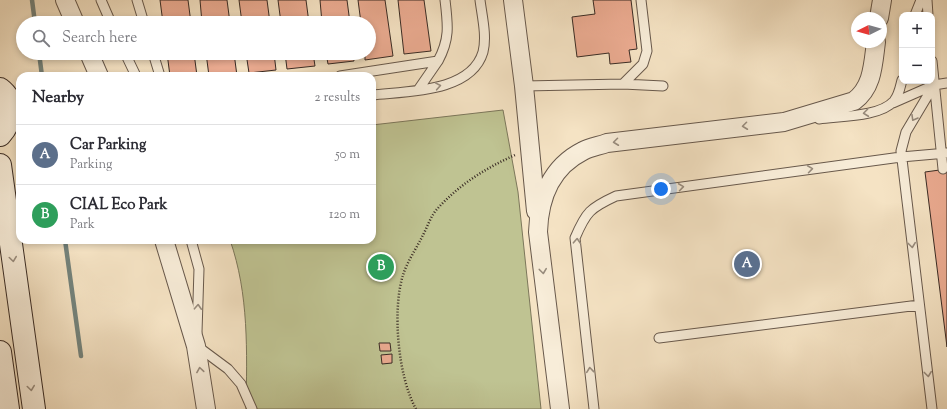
<!DOCTYPE html>
<meta charset="utf-8">
<style>
:root{--surface:#fff;--page:#f7f7f7;--text:#2b2b33;--muted:#7c7c81;--line:#e1e1e2;--accent:#ea580c}
body{margin:0;font-family:"Sorts Mill Goudy",serif;background:var(--page);color:var(--text)}
.controls{position:absolute;right:12px;top:12px;display:grid;overflow:hidden;border-radius:8px;box-shadow:0 2px 6px #0003}
.controls button{width:36px;height:36px;display:grid;place-items:center;padding:0;border:0;border-bottom:1px solid var(--line);background:var(--surface);color:var(--text);font:20px sans-serif}
.compass{position:absolute;left:851px;top:12px;width:36px;height:36px;border-radius:50%;background:var(--surface);box-shadow:0 2px 6px #0003;rotate:265deg}
.you{position:absolute;left:661px;top:189px;width:14px;height:14px;margin:-10px;border:3px solid #fff;border-radius:50%;background:#1a73e8;box-shadow:0 0 0 6px #1a73e833}
.badge{display:grid;place-items:center;width:26px;height:26px;border-radius:50%;background:var(--accent);color:#fff;font-size:13px;font-weight:700}
.pin{position:absolute;translate:-50% -50%;border:2px solid #fff;box-shadow:0 1px 4px #0006}
.list{margin:0;padding:0;list-style:none}
h2{display:flex;justify-content:space-between;align-items:center;height:52px;margin:0;padding:0 16px;font-size:17px}
h2 small{font-size:13px;font-weight:400;color:var(--muted)}
.list li{display:grid;grid-template-columns:26px 1fr auto;gap:12px;align-items:center;box-sizing:border-box;height:60px;padding:0 16px;border-top:1px solid var(--line)}
.list b{display:block;font-size:15px;white-space:nowrap}
.list p{margin:0;font-size:13px;white-space:nowrap;color:var(--muted)}
.list em{font-size:13px;font-style:normal;color:var(--muted)}
.icon{flex:none;width:22px;height:22px;fill:none;stroke:currentColor;stroke-width:2;stroke-linecap:round;stroke-linejoin:round}
.map{position:relative;flex:none;width:947px;height:409px;overflow:hidden}
.search{position:absolute;background:var(--surface);box-shadow:0 2px 6px #0003;left:16px;top:16px;width:360px;height:44px;display:flex;align-items:center;gap:10px;box-sizing:border-box;padding:0 14px;border-radius:22px;color:var(--muted);font-size:15px}
.panel{position:absolute;background:var(--surface);box-shadow:0 2px 6px #0003;left:16px;top:72px;width:360px;height:172px;border-radius:12px}
.map>svg:first-child{display:block}
</style>
<div class="map">
<svg width="947" height="409" viewBox="0 0 947 409">
<rect width="100%" height="100%" fill="#f5e3c4"/>
<filter id="stains"><feTurbulence type="fractalNoise" baseFrequency=".005" numOctaves="4"/><feColorMatrix values="0 0 0 0 .2 0 0 0 0 .09 0 0 0 0 .02 0 0 0 .5 -.17"/></filter>
<radialGradient id="worn" r=".72"><stop offset=".6" stop-color="#630" stop-opacity="0"/><stop offset="1" stop-color="#630" stop-opacity=".3"/></radialGradient>
<!-- green -->
<path fill="#bfc392" stroke="#7c775b" d="M503,110L518,192L541,409H246C247,352 249,294 230,240H372V125Z"/>
<g fill="none" stroke-linecap="round" stroke-linejoin="round">
<!-- stream -->
<path stroke="#74837c" stroke-width="4.5" d="M32,0L35,23
M39,53L42,76
M65,240L81,356"/>
</g>
<!-- building -->
<path fill="#ebab91" stroke="#392b24" d="M160,0H188L191,23H163Z
M200,0H227L230,23H202Z
M239,0H267L270,23H242Z
M278,0H306L309,23H281Z
M320,0H347L350,23H322Z
M358,0H385L393,56L365,60V53H369V23H361Z
M398,0H424L431,51L404,54Z
M593,0H631L637,49L629,50L631,62L610,64L609,53L577,57L572,17L595,14Z
M167,53H194L197,76H170Z
M206,53H234L237,76H209Z
M246,53H274L276,70L249,73Z
M285,53H313L315,66L287,69Z
M326,53H353L354,61L328,64Z
M947,169V347L925,172Z
M379,343H390L391,351H380Z
M392,354V363L382,364L381,355Z"/>
<g fill="none" stroke-linecap="round" stroke-linejoin="round">
<defs>
<path id="lane" d="M101,0L111,23
M137,0L144,23
M927,0L928,15
M915,15L921,0
M125,53L136,76
M153,53L160,76
M932,61L943,169
M340,76L438,61C450,39 448,25 445,0
M623,84L663,86
M524,86L623,84L643,64L647,51L641,0
M418,90L438,61
M372,95C406,91 471,93 483,52C487,36 482,16 480,0
M893,103L934,85L947,83
M819,119C840,116 880,117 894,101C899,95 900,88 902,80
M191,240L199,269L197,332
M659,338L919,305
M197,346L228,369L241,384L252,409
M594,409L575,238C586,212 590,208 616,196L901,157L947,153
M932,409L901,151L906,132L934,85"/>
<path id="street" d="M65,0L75,23
M513,0L524,86L536,211
M879,18L882,0
M89,53L99,76
M164,240L196,346L206,409
M560,409L538,232C539,199 551,167 583,151C590,147 599,146 607,143L784,122L854,101C873,87 873,64 876,42"/>
<path id="secondary" d="M0,89C16,101 12,122 0,135
M0,165L34,409
M0,352L8,409"/>
</defs>
<!-- lane casing -->
<use href="#lane" stroke="#68594c" stroke-width="11"/>
<!-- street casing -->
<use href="#street" stroke="#68594c" stroke-width="20"/>
<!-- secondary casing -->
<use href="#secondary" stroke="#392b24" stroke-width="24"/>
<!-- path -->
<path stroke="#392b24" stroke-width="2.5" stroke-dasharray="1 2" stroke-linecap="butt" d="M416,409C398,377 392,310 403,275C407,262 416,249 422,237C427,228 431,215 438,208C460,184 486,168 515,155"/>
<!-- lane -->
<use href="#lane" stroke="#f8edd9" stroke-width="9"/>
<!-- street -->
<use href="#street" stroke="#f8edd9" stroke-width="18"/>
<!-- secondary -->
<use href="#secondary" stroke="#f8edd9" stroke-width="22"/>
</g>
<!-- one-way arrows -->
<defs><path id="oneway-chevron" d="M-2-3.5L2.5 0L-2 3.5" fill="none" stroke-width="1.6" stroke-linecap="round" stroke-linejoin="round"/></defs>
<g stroke="#988c7e">
<use href="#oneway-chevron" transform="translate(438 86) rotate(-10)"/>
<use href="#oneway-chevron" transform="translate(866 113) rotate(173)"/>
<use href="#oneway-chevron" transform="translate(914 118) rotate(120)"/>
<use href="#oneway-chevron" transform="translate(745 126) rotate(173)"/>
<use href="#oneway-chevron" transform="translate(616 142) rotate(173)"/>
<use href="#oneway-chevron" transform="translate(810 169) rotate(-8)"/>
<use href="#oneway-chevron" transform="translate(681 187) rotate(-8)"/>
<use href="#oneway-chevron" transform="translate(577 241) rotate(-87)"/>
<use href="#oneway-chevron" transform="translate(912 245) rotate(83)"/>
<use href="#oneway-chevron" transform="translate(13 259) rotate(82)"/>
<use href="#oneway-chevron" transform="translate(543 271) rotate(83)"/>
<use href="#oneway-chevron" transform="translate(198 307) rotate(-87)"/>
<use href="#oneway-chevron" transform="translate(200 370) rotate(-99)"/>
<use href="#oneway-chevron" transform="translate(590 370) rotate(-96)"/>
<use href="#oneway-chevron" transform="translate(928 374) rotate(83)"/>
<use href="#oneway-chevron" transform="translate(31 388) rotate(82)"/>
</g>
<rect width="100%" height="100%" filter="url(#stains)"/>
<rect width="100%" height="100%" fill="url(#worn)"/>
</svg>
<div class="controls">
<button>+</button>
<button>−</button>
</div>
<svg class="compass" viewBox="-18 -18 36 36"><path d="M0-13l5 13h-10z" fill="#e53935"/><path d="M0 13l5-13h-10z" fill="#7c7c81"/></svg>
<div class="you"></div>
<div class="pin badge" style="left:747px;top:264px;background:#5c6f8a">A</div>
<div class="pin badge" style="left:381px;top:267px;background:#2e9e5b">B</div>
<div class="search"><svg class="icon" aria-label="search" viewBox="0 0 24 24"><circle cx="10" cy="10" r="6"/><path d="M15 15l6 6"/></svg>Search here</div>
<section class="panel">
<h2>Nearby<small>2 results</small></h2>
<ul class="list">
<li><span class="badge" style="background:#5c6f8a">A</span><div><b>Car Parking</b><p>Parking</p></div><em>50 m</em></li>
<li><span class="badge" style="background:#2e9e5b">B</span><div><b>CIAL Eco Park</b><p>Park</p></div><em>120 m</em></li>
</ul>
</section>
</div>
